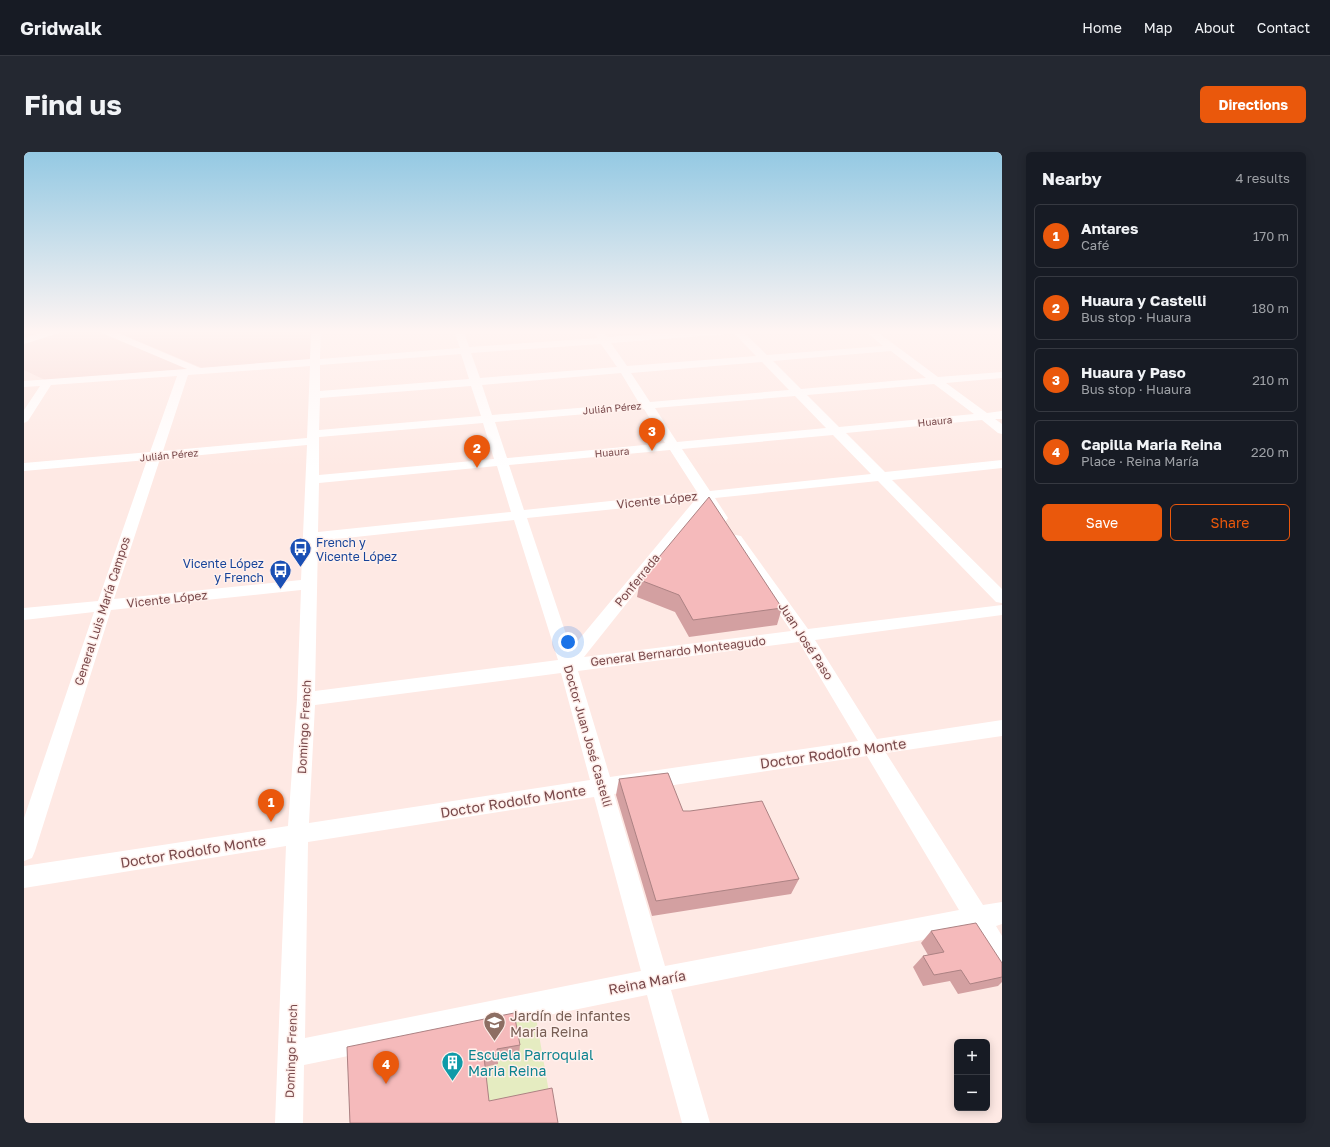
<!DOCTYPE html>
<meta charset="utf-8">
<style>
:root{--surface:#171b24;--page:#242831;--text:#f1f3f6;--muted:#9ea1a6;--line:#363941;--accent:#ea580c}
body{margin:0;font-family:"Golos Text",sans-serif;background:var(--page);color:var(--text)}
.controls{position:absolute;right:12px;bottom:12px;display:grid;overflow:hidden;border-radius:6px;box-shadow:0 2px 10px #0003}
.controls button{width:36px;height:36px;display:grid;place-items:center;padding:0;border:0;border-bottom:1px solid var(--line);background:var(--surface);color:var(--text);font:20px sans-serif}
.you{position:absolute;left:544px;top:490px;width:14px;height:14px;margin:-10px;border:3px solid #fff;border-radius:50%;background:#1a73e8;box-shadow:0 0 0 6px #1a73e833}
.badge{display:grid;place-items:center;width:26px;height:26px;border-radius:50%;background:var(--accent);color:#fff;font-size:13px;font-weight:700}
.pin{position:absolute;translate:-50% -33px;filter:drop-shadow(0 1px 2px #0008)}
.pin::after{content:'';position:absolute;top:21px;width:14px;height:12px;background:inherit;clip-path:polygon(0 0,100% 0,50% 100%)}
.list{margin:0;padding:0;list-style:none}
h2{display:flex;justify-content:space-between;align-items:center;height:52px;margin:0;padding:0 16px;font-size:17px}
h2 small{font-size:13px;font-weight:400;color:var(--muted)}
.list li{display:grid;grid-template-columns:26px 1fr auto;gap:12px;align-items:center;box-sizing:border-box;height:64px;margin:0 8px 8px;padding:0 8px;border:1px solid var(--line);border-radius:6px}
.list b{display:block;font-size:15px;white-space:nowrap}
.list p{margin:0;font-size:13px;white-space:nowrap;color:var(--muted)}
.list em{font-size:13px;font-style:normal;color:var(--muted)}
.actions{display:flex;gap:8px;padding:12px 16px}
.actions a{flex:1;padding:9px 0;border:1px solid var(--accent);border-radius:6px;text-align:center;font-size:14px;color:var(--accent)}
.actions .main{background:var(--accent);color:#fff}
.map{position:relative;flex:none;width:978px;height:971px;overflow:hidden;border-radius:6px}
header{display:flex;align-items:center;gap:24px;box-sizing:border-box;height:56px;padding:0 20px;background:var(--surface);border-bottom:1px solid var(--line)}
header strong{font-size:19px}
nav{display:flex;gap:22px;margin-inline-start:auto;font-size:14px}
.intro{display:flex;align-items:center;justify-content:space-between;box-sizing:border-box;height:96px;padding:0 24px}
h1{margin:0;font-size:28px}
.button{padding:10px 18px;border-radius:6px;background:var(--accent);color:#fff;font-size:14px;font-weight:700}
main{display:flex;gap:24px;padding:0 24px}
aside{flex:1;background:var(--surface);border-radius:6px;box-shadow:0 2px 10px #0003}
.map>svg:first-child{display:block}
</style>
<header>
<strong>Gridwalk</strong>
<nav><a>Home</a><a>Map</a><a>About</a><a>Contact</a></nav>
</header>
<div class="intro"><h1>Find us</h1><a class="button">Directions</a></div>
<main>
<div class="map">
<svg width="978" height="971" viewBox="0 0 978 971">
<rect width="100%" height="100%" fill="#fee9e4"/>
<!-- residential -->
<path fill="#f8dad5" d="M37,179H78L163,214L164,217L21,228L0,218V191Z
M90,179H288V207L287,208L178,216Z"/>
<!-- green -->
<path fill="#e5ecc1" d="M512,866L526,946L466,958L460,915L474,912V907L495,903L490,871Z"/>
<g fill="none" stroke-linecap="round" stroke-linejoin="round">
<!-- minor -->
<path fill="#fff" fill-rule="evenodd" d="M23,179H37L35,181L0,192V186Z
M76,179H89L176,216L286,207L287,179H297L296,207L436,196L430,179H440L445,195L574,186L569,179H579L583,185L670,179H718L743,203L859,194L841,179H852L914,225L978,220V226L922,231L963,261L978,259V267H971L978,272V282L974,281L958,268L822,281L861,320L978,308V316L868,328L978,437V451L972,450L854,329L691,346L704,366L702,369L697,370L692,369L681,353L560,505L767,479L705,387L707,384L712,383L717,384L784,477L978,453V463L791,488L853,587L978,568V584L862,601L959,753L978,750V772L972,774L978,784V818L969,815L948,778L647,838L686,971H658L623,843L280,913L279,971H251L262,694L0,736V714L264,674L273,547L277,438L87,458L11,699L8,706L0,709V666L70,460L0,468V456L74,449L123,308L0,319V311L126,300L153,224L27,233L4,269L0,271V258L16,234L0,235V229L163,217L78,181ZM708,179L732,204L603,214L587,191L704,182ZM577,192L593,215L456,226L447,201ZM867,199L902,226L777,237L749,209ZM437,202L445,227L296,239V213ZM738,210L765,238L626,250L607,221ZM286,214L283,286L139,299L164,223ZM597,221L615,251L468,263L458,233ZM910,232L950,262L815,275L783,243ZM447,234L457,264L295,278L296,246ZM771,244L802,276L653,290L631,256ZM620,257L641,291L483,306L471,270ZM459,271L470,307L295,323V285ZM809,283L847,322L686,339L658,297ZM283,293L277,428L90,447L136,307ZM646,298L673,340L500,358L485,313ZM473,314L487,360L294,380L295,331ZM670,349L547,497L503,366ZM490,368L534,508L291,539L294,389ZM775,490L834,589L586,625L554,519ZM537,521L566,628L285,671L291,553ZM843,604L935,758L641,814L590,642ZM570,645L617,819L281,886L284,690Z"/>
</g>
<!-- wall -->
<path fill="#d3a0a1" d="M616,428L758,456L753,473L665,485L651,460L613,445Z
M595,627L659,659L775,727L767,742L628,764L592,643Z
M907,779L978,811V830L974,834L934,842L926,829L899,834L889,815L899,804L904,803L897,791Z
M496,893L495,903L474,907V912L461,915L465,949L534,971H326L323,895Z"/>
<!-- building -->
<path fill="#f5babb" stroke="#ac8283" d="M685,345L758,456L669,468L655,443L616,428Z
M644,621L659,659H666L738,649L775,727L632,749L595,627Z
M952,771L978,811V825L946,832L937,818L910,823L899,804L920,800L907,779Z
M490,861L496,893L473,897L474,902L460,905L465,949L528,936L534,971H326L323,895Z"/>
<!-- sky -->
<linearGradient id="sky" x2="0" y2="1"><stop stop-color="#94c9e3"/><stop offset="0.57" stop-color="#fff5f3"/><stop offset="1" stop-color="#fff5f3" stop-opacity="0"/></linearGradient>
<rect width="978" height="315" fill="url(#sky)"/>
<!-- icons -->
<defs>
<symbol id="bus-pin" viewBox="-11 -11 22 30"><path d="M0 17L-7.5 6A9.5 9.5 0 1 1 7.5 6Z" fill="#1a4fb4" stroke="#fff0ec"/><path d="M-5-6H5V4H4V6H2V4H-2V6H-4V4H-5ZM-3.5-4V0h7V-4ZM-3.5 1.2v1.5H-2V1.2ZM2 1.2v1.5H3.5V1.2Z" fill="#fff"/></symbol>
<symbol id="school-pin" viewBox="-11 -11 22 30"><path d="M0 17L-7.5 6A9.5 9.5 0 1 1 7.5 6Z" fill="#8d6e63" stroke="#fff0ec"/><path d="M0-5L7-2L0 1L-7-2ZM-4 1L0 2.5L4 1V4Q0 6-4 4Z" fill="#fff"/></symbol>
<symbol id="building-pin" viewBox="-11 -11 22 30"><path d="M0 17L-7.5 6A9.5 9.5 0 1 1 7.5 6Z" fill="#0f9aa8" stroke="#fff0ec"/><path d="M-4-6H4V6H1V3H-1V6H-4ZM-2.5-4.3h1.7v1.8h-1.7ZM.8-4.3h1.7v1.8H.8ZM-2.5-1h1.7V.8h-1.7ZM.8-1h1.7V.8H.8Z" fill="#fff"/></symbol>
</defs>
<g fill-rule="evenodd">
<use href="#bus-pin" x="264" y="384" width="25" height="34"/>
<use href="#bus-pin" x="244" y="406" width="25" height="34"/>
<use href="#school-pin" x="458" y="858" width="25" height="34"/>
<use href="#building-pin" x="416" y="898" width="25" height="34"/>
</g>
<g text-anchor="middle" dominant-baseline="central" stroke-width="3" stroke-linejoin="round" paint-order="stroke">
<!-- far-street labels -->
<g font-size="10" fill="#78484a" stroke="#fff0ec">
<text transform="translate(588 256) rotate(-5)">Julián Pérez</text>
<text transform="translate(911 269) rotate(-6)">Huaura</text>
<text transform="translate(588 300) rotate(-5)">Huaura</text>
<text transform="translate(145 303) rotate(-5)">Julián Pérez</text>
</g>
<!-- street labels -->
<g font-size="12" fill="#78484a" stroke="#fff0ec">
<text transform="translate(633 348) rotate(-6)">Vicente López</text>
<text transform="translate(613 428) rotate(-51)">Ponferrada</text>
<text transform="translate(143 447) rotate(-6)">Vicente López</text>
<text transform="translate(78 459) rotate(-72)">General Luis María Campos</text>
<text transform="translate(782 489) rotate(57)">Juan José Paso</text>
<text transform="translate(654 499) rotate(-7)">General Bernardo Monteagudo</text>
<text transform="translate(280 575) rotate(-87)">Domingo French</text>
<text transform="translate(564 584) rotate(74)">Doctor Juan José Castelli</text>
<text transform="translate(267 899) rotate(-88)">Domingo French</text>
</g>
<!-- transit labels -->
<g font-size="12" fill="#164399" stroke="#fff0ec" text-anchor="start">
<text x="292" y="390">French y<tspan x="292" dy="14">Vicente López</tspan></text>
<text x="240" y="411" text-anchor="end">Vicente López<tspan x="240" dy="14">y French</tspan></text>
</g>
<!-- near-street labels -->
<g font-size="14" fill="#78484a" stroke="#fff0ec">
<text transform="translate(809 601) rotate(-8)">Doctor Rodolfo Monte</text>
<text transform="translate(489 649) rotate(-9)">Doctor Rodolfo Monte</text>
<text transform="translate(169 699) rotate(-9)">Doctor Rodolfo Monte</text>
<text transform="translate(623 830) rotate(-11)">Reina María</text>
</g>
<!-- near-education labels -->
<g font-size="14" fill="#785e54" stroke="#fff0ec" text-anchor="start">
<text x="486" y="863">Jardín de infantes<tspan x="486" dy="16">Maria Reina</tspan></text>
</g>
<!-- near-culture labels -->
<g font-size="14" fill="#0d838f" stroke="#fff0ec" text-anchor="start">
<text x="444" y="902">Escuela Parroquial<tspan x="444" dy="16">Maria Reina</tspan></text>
</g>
</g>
</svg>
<div class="controls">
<button>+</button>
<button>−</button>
</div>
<div class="you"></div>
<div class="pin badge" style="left:247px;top:670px">1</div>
<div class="pin badge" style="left:453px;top:316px">2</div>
<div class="pin badge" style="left:628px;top:299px">3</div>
<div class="pin badge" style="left:362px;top:932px">4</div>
</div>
<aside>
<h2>Nearby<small>4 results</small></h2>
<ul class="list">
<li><span class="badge">1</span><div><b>Antares</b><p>Café</p></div><em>170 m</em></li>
<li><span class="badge">2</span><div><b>Huaura y Castelli</b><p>Bus stop · Huaura</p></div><em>180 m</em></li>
<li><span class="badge">3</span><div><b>Huaura y Paso</b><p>Bus stop · Huaura</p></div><em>210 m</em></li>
<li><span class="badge">4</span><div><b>Capilla Maria Reina</b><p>Place · Reina María</p></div><em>220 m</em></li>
</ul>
<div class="actions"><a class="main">Save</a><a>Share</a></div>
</aside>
</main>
